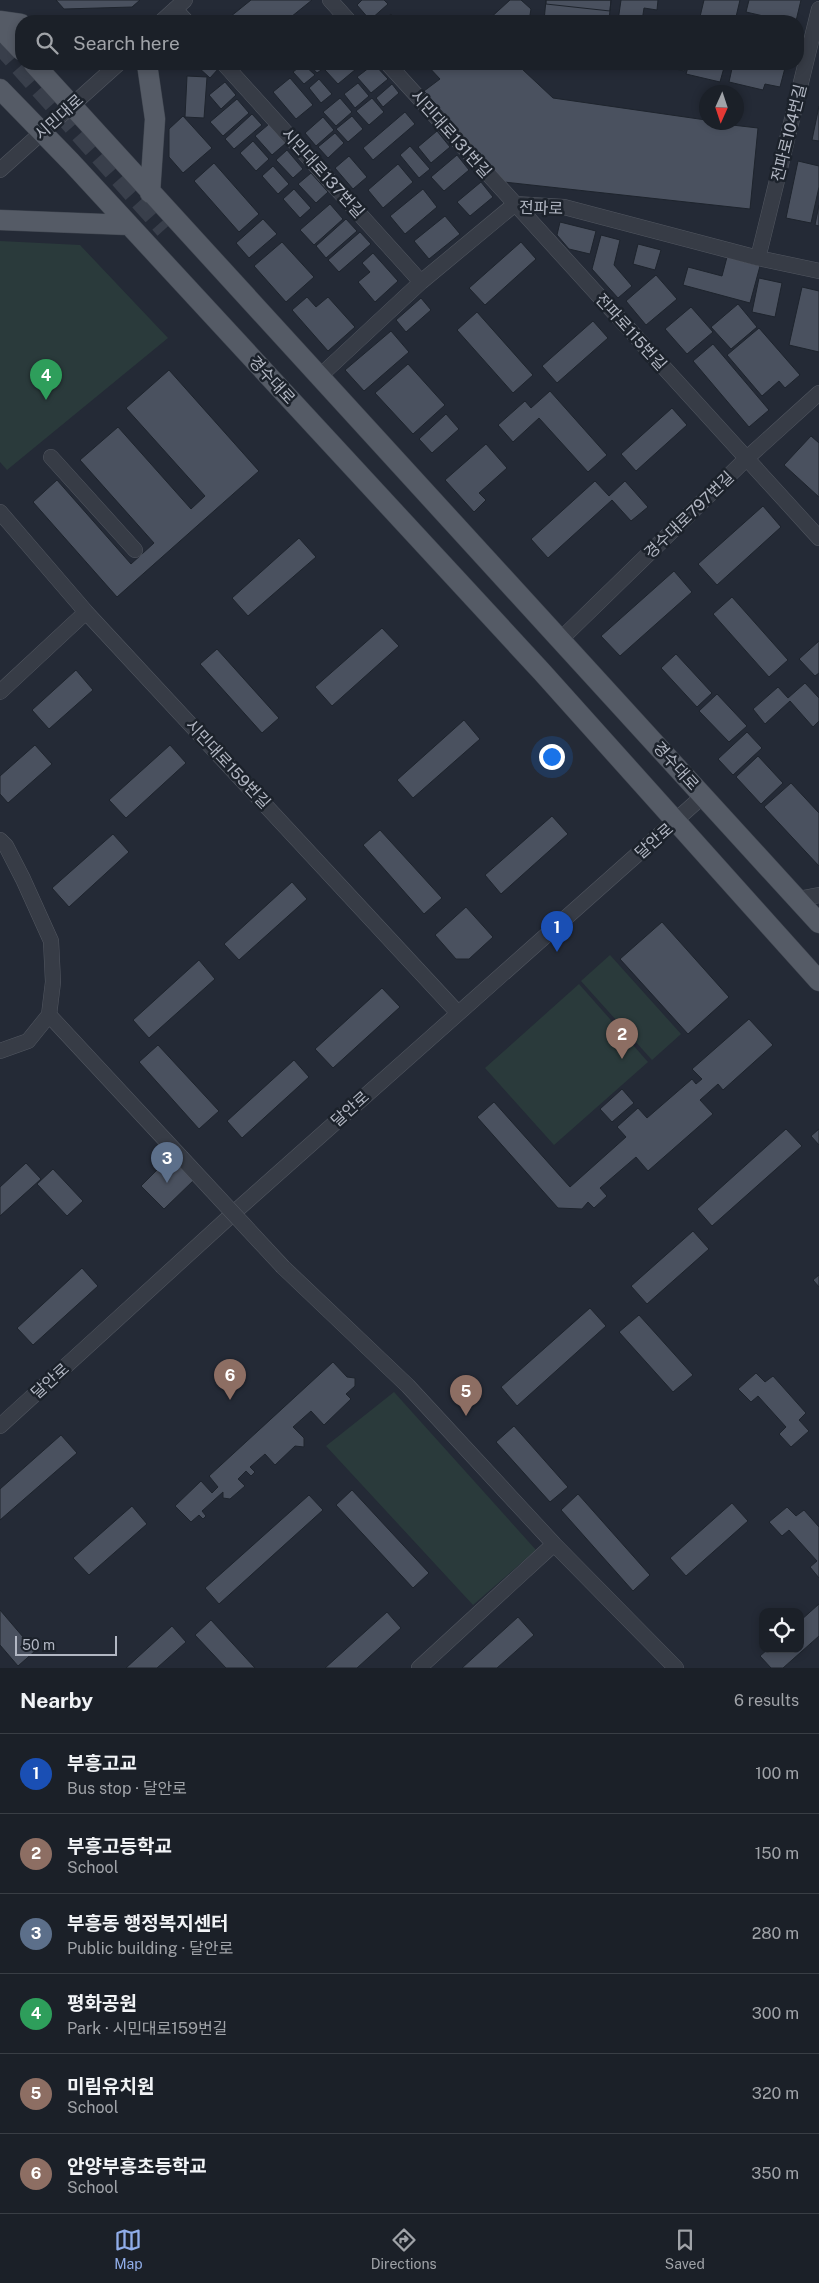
<!DOCTYPE html>
<meta charset="utf-8">
<style>
:root{--surface:#1b2028;--page:#242830;--text:#f1f3f6;--muted:#a0a3a8;--line:#393e45;--accent:#90ade9}
body{margin:0;font-family:"Public Sans","Noto Sans KR",sans-serif;background:var(--page);color:var(--text)}
.controls{position:absolute;right:15px;bottom:15px;display:grid;overflow:hidden;border-radius:10px;box-shadow:0 2px 8px #0003}
.controls button{width:45px;height:45px;display:grid;place-items:center;padding:0;border:0;border-bottom:1px solid var(--line);background:var(--surface);color:var(--text);font:25px sans-serif}
.compass{position:absolute;left:699px;top:85px;width:45px;height:45px;border-radius:50%;background:var(--surface);box-shadow:0 2px 8px #0003;rotate:183deg}
.scale{position:absolute;left:15px;bottom:12px;width:102px;box-sizing:border-box;padding-left:5px;border:2px solid #b2b7c3;border-top:0;font-size:14px;line-height:18px;white-space:nowrap;color:#b2b7c3;-webkit-text-stroke:4px #1c222b;paint-order:stroke}
.you{position:absolute;left:551px;top:756px;width:18px;height:18px;margin:-12px;border:4px solid #fff;border-radius:50%;background:#1a73e8;box-shadow:0 0 0 8px #1a73e833}
.badge{display:grid;place-items:center;width:32px;height:32px;border-radius:50%;background:var(--accent);color:#fff;font-size:16px;font-weight:700}
.pin{position:absolute;translate:-50% -41px;filter:drop-shadow(0 1px 2px #0008)}
.pin::after{content:'';position:absolute;top:26px;width:18px;height:15px;background:inherit;clip-path:polygon(0 0,100% 0,50% 100%)}
.list{margin:0;padding:0;list-style:none}
h2{display:flex;justify-content:space-between;align-items:center;height:65px;margin:0;padding:0 20px;font-size:21px}
h2 small{font-size:16px;font-weight:400;color:var(--muted)}
.list li{display:grid;grid-template-columns:32px 1fr auto;gap:15px;align-items:center;box-sizing:border-box;height:80px;padding:0 20px;border-top:1px solid var(--line)}
.list b{display:block;font-size:19px;white-space:nowrap}
.list p{margin:0;font-size:16px;white-space:nowrap;color:var(--muted)}
.list em{font-size:16px;font-style:normal;color:var(--muted)}
.icon{flex:none;width:28px;height:28px;fill:none;stroke:currentColor;stroke-width:2;stroke-linecap:round;stroke-linejoin:round}
.map{position:relative;flex:none;width:819px;height:1668px;overflow:hidden}
.search{position:absolute;background:var(--surface);box-shadow:0 2px 8px #0003;left:15px;right:15px;top:15px;height:55px;display:flex;align-items:center;gap:12px;box-sizing:border-box;padding:0 18px;border-radius:20px;color:var(--muted);font-size:19px}
.sheet{height:545px;background:var(--surface)}
nav{display:flex;justify-content:space-around;align-items:center;box-sizing:border-box;height:70px;border-top:1px solid var(--line);background:var(--surface);font-size:14px;color:var(--muted)}
nav a{display:grid;justify-items:center;gap:2px}
nav .on{color:var(--accent)}
.map>svg:first-child{display:block}
</style>
<div class="map">
<svg width="819" height="1668" viewBox="0 0 819 1668">
<rect width="100%" height="100%" fill="#242a36"/>
<!-- green -->
<path fill="#2a3a3b" d="M0,241L80,245L168,338L7,470L0,462Z
M610,955L681,1034L652,1060L581,981Z
M579,984L648,1062L554,1145L485,1068Z
M394,1392L536,1550L473,1605L326,1446Z"/>
<!-- building -->
<path fill="#4a515f" stroke="#1e242d" d="M56,0H140L132,7L64,9Z
M251,0H312L286,21H225Z
M362,0H384L388,4L370,20L357,5Z
M510,0H521L531,9L529,21H487Z
M546,0H611L610,11L546,4Z
M546,0H611L609,21H544Z
M621,0H658L657,10L644,8L642,21H618Z
M704,0H740L735,21H699Z
M749,0H801L796,21H785L746,12Z
M391,14L397,21H383Z
M201,64H215L219,68L210,78L198,67Z
M303,64L315,75L304,84L293,72Z
M309,64H329L317,73Z
M332,64H362L338,84L325,70Z
M374,64L388,79L371,93L357,77Z
M426,64H523L522,69L553,98L706,120V122L758,128L750,209L504,182L424,91L440,79Z
M570,64H605V67Z
M612,64H636V67Z
M655,64H686L684,71Z
M689,64H725L720,82L686,74Z
M733,64H786L780,87L765,84L763,90L729,82Z
M187,76L207,77L204,118L185,117Z
M290,78L313,105L296,119L273,92Z
M319,79L332,94L321,103L309,88Z
M225,82L236,95L221,109L209,95Z
M358,83L369,96L355,108L344,94Z
M392,84L399,93L383,107L376,98Z
M340,98L352,112L336,126L323,112Z
M372,98L384,112L369,125L356,111Z
M237,99L249,113L223,136L210,122Z
M819,106V141L812,140Z
M405,112L415,124L373,160L363,148Z
M252,114L262,125L234,149L225,139Z
M183,116L212,148L183,173L169,157V129Z
M352,116L363,129L348,142L336,129Z
M323,117L334,130L316,146L305,133Z
M269,124L286,143L272,155L255,136Z
M437,131L450,147L431,163L418,147Z
M335,133L344,143L328,158L318,147Z
M253,141L269,159L256,171L240,153Z
M410,146L430,169L419,178L400,155Z
M287,150L303,169L293,178L276,160Z
M457,155L469,170L444,191L431,177Z
M349,156L367,177L353,189L335,168Z
M798,161L819,166V187L811,223L786,218Z
M214,163L259,214L239,232L194,181Z
M398,164L413,182L383,208L368,190Z
M273,166L289,184L278,194L262,176Z
M311,173L328,192L316,203L298,184Z
M481,182L493,197L470,216L457,202Z
M294,189L311,208L300,218L283,199Z
M423,189L437,207L405,234L390,216Z
M330,204L343,219L314,245L300,230Z
M819,205V226L815,225Z
M445,216L460,234L429,259L414,241Z
M263,219L277,234L249,258L236,243Z
M346,219L357,231L326,258L316,246Z
M560,222L596,231L590,254L569,249L557,235Z
M360,232L371,244L339,272L328,260Z
M601,235L620,240L614,265L632,286L618,298L592,269Z
M282,242L314,277L286,302L254,266Z
M521,242L536,259L485,305L469,288Z
M638,244L661,250L655,270L633,264Z
M373,253L398,281L375,302L358,282L370,272L362,263Z
M727,257L760,266L750,303L683,285L688,267L722,276Z
M656,275L677,299L646,325L626,301Z
M759,278L782,283L775,317L752,312Z
M802,287L819,291V352L789,345Z
M307,297L316,307L328,297L355,327L328,351L292,310Z
M421,298L431,310L406,332L396,320Z
M738,304L757,327L731,349L711,327Z
M691,307L713,332L687,354L665,329Z
M477,312L533,375L513,393L457,330Z
M593,321L608,338L557,383L542,366Z
M759,328L800,375L785,388L779,381L762,396L727,355Z
M391,331L409,352L364,391L345,370Z
M713,344L769,410L749,427L693,361Z
M408,364L445,405L413,434L375,393Z
M169,370L259,471L117,597L33,502L57,480L131,564L154,543L80,460L118,427L191,509L205,496L126,408Z
M550,391L607,455L588,472L539,418L513,442L498,425L525,401L531,408Z
M672,408L687,425L636,471L621,454Z
M446,414L459,429L432,453L419,439Z
M811,436L819,443V497L784,465Z
M486,444L507,468L479,493L486,500L474,512L445,480Z
M595,481L609,496L625,481L648,507L631,521L612,500L548,558L531,539Z
M763,506L781,527L717,585L698,564Z
M299,538L316,557L248,616L232,598Z
M674,571L692,592L620,656L601,636Z
M732,597L788,660L769,677L713,614Z
M382,628L399,646L332,706L315,687Z
M819,641V673L815,676L799,659Z
M217,649L279,718L262,733L200,664Z
M676,654L712,693L697,707L661,668Z
M76,670L93,690L49,729L32,710Z
M805,683L819,698V721L813,727L790,701L765,724L753,709L778,687L788,698Z
M717,694L747,726L729,742L699,711Z
M464,720L480,739L413,798L397,780Z
M747,732L762,748L733,775L718,759Z
M35,745L52,764L8,803L0,794V776Z
M170,745L186,763L126,818L109,800Z
M758,756L783,783L761,804L736,777Z
M791,783L819,813V866L764,807Z
M552,816L568,834L501,894L485,875Z
M380,830L442,898L424,914L363,845Z
M113,834L129,852L69,907L52,888Z
M292,882L307,899L239,960L224,944Z
M466,907L493,937L469,959H456L435,935Z
M662,922L729,997L688,1034L620,959Z
M199,960L215,979L149,1038L133,1020Z
M382,988L400,1007L333,1068L315,1049Z
M749,1019L773,1045L723,1090L718,1084L700,1100L713,1114L648,1171L636,1157L600,1188L607,1196L594,1208L588,1202L582,1209L558,1208L477,1117L494,1102L570,1187L626,1137L617,1127L638,1108L647,1118L692,1079L696,1084L702,1079L692,1069Z
M158,1045L219,1111L199,1129L139,1062Z
M294,1060L309,1077L242,1138L227,1121Z
M622,1089L634,1103L612,1122L600,1109Z
M786,1129L802,1146L712,1226L697,1209Z
M819,1129V1145L811,1136Z
M170,1157L194,1180L164,1209L141,1186Z
M26,1163L41,1179L0,1216V1187Z
M53,1169L83,1201L67,1216L37,1184Z
M693,1231L709,1249L647,1304L631,1286Z
M82,1268L98,1286L33,1345L17,1328Z
M819,1275V1287L813,1280Z
M590,1308L606,1326L517,1406L501,1387Z
M639,1315L693,1375L673,1392L619,1332Z
M333,1362L347,1377L355,1378V1386L346,1394L351,1399L324,1425L311,1411L293,1427L304,1438V1447L295,1446L275,1465L265,1454L250,1467L255,1472L251,1476L246,1471L238,1479L245,1486L230,1499L223,1498V1492L202,1511L206,1516L203,1519L199,1515L191,1522L175,1506L201,1481L212,1493L218,1487L209,1476Z
M756,1373L765,1382L773,1376L806,1413L799,1420L809,1431L791,1447L779,1434L786,1427L758,1396L751,1402L738,1389Z
M514,1426L568,1487L550,1502L496,1442Z
M61,1435L77,1453L0,1520V1489Z
M352,1490L429,1573L413,1588L336,1505Z
M578,1494L650,1575L633,1591L561,1510Z
M309,1495L323,1510L219,1604L205,1588Z
M732,1503L748,1521L686,1576L670,1558Z
M132,1506L147,1524L89,1575L73,1558Z
M787,1507L796,1516L804,1510L819,1527V1578L810,1567L817,1561L789,1530L782,1536L769,1522Z
M819,1604V1636L783,1668H771L760,1656L768,1649H800V1621Z
M0,1610L35,1651L18,1666L0,1645Z
M387,1612L401,1628L357,1668H325Z
M518,1617L534,1635L497,1668H462Z
M211,1620L255,1668H226L195,1635Z
M172,1626L186,1642L157,1668H126Z"/>
<g fill="none" stroke-linecap="round" stroke-linejoin="round">
<!-- major-tunnel -->
<path stroke="#393f4b" stroke-width="20" stroke-dasharray="20 10" stroke-linecap="butt" d="M0,44L165,229"/>
<defs>
<path id="minor" d="M330,0L349,21
M175,9L186,21
M162,21L185,0
M224,64L421,282
M388,64L819,538
M0,170L118,64
M758,258L819,9
M320,376L421,282L515,204L564,207L758,258L819,271
M51,457L135,550
M0,512L86,612L458,1013
M561,639L746,459L819,393
M0,692L86,612
M0,840L6,846L23,879L51,941L53,982L49,1015L181,1157
M798,899L819,895
M0,1051L28,1041L49,1015
M283,1267L408,1386L554,1544L676,1668
M0,1426L238,1209L703,796
M419,1668L554,1544"/>
<path id="major" d="M0,21L21,24
M0,28L21,50
M34,64L819,923
M147,64L155,119L150,193
M0,89L71,162L542,672L819,981
M0,220L129,225"/>
</defs>
<!-- minor casing -->
<use href="#minor" stroke="#525761" stroke-width="16"/>
<!-- major casing -->
<use href="#major" stroke="#404650" stroke-width="21"/>
<!-- minor -->
<use href="#minor" stroke="#373c46" stroke-width="15"/>
<!-- major -->
<use href="#major" stroke="#555b66" stroke-width="20"/>
<defs>
<path id="minor-bridge" d="M181,1157L283,1267"/>
</defs>
<!-- minor-bridge casing -->
<use href="#minor-bridge" stroke="#525761" stroke-width="16" stroke-linecap="butt"/>
<!-- minor-bridge -->
<use href="#minor-bridge" stroke="#373c46" stroke-width="15"/>
</g>
<g text-anchor="middle" dominant-baseline="central" stroke-width="5" stroke-linejoin="round" paint-order="stroke">
<!-- street labels -->
<g font-size="16" fill="#b2b7c3" stroke="#1c222b">
<text transform="translate(59 117) rotate(-42)">시민대로</text>
<text transform="translate(789 133) rotate(-76)">전파로104번길</text>
<text transform="translate(451 134) rotate(48)">시민대로131번길</text>
<text transform="translate(323 173) rotate(48)">시민대로137번길</text>
<text transform="translate(541 208) rotate(2)">전파로</text>
<text transform="translate(631 332) rotate(48)">전파로115번길</text>
<text transform="translate(272 380) rotate(47)">경수대로</text>
<text transform="translate(689 515) rotate(-44)">경수대로797번길</text>
<text transform="translate(228 764) rotate(47)">시민대로159번길</text>
<text transform="translate(676 766) rotate(48)">경수대로</text>
<text transform="translate(654 841) rotate(-41)">달안로</text>
<text transform="translate(350 1109) rotate(-42)">달안로</text>
<text transform="translate(50 1381) rotate(-42)">달안로</text>
</g>
</g>
</svg>
<div class="controls">
<button><svg class="icon" aria-label="locate" viewBox="0 0 24 24"><circle cx="12" cy="12" r="6"/><path d="M12 2v4M12 18v4M2 12h4M18 12h4"/></svg></button>
</div>
<svg class="compass" viewBox="-18 -18 36 36"><path d="M0-13l5 13h-10z" fill="#e53935"/><path d="M0 13l5-13h-10z" fill="#a0a3a8"/></svg>
<div class="scale">50 m</div>
<div class="you"></div>
<div class="pin badge" style="left:557px;top:952px;background:#1a4fb4">1</div>
<div class="pin badge" style="left:622px;top:1059px;background:#8d6e63">2</div>
<div class="pin badge" style="left:167px;top:1183px;background:#5c6f8a">3</div>
<div class="pin badge" style="left:46px;top:400px;background:#2e9e5b">4</div>
<div class="pin badge" style="left:466px;top:1416px;background:#8d6e63">5</div>
<div class="pin badge" style="left:230px;top:1400px;background:#8d6e63">6</div>
<div class="search"><svg class="icon" aria-label="search" viewBox="0 0 24 24"><circle cx="10" cy="10" r="6"/><path d="M15 15l6 6"/></svg>Search here</div>
</div>
<section class="sheet">
<h2>Nearby<small>6 results</small></h2>
<ul class="list">
<li><span class="badge" style="background:#1a4fb4">1</span><div><b>부흥고교</b><p>Bus stop · 달안로</p></div><em>100 m</em></li>
<li><span class="badge" style="background:#8d6e63">2</span><div><b>부흥고등학교</b><p>School</p></div><em>150 m</em></li>
<li><span class="badge" style="background:#5c6f8a">3</span><div><b>부흥동 행정복지센터</b><p>Public building · 달안로</p></div><em>280 m</em></li>
<li><span class="badge" style="background:#2e9e5b">4</span><div><b>평화공원</b><p>Park · 시민대로159번길</p></div><em>300 m</em></li>
<li><span class="badge" style="background:#8d6e63">5</span><div><b>미림유치원</b><p>School</p></div><em>320 m</em></li>
<li><span class="badge" style="background:#8d6e63">6</span><div><b>안양부흥초등학교</b><p>School</p></div><em>350 m</em></li>
</ul>
</section>
<nav>
<a class="on"><svg class="icon" aria-label="map" viewBox="0 0 24 24"><path d="M3 6l6-2 6 2 6-2v14l-6 2-6-2-6 2zM9 4v14M15 6v14"/></svg>Map</a>
<a><svg class="icon" aria-label="directions" viewBox="0 0 24 24"><path d="M12 3l9 9-9 9-9-9zM9 14v-3h6M13 9l2 2-2 2"/></svg>Directions</a>
<a><svg class="icon" aria-label="saved" viewBox="0 0 24 24"><path d="M7 4h10v16l-5-4-5 4z"/></svg>Saved</a>
</nav>
